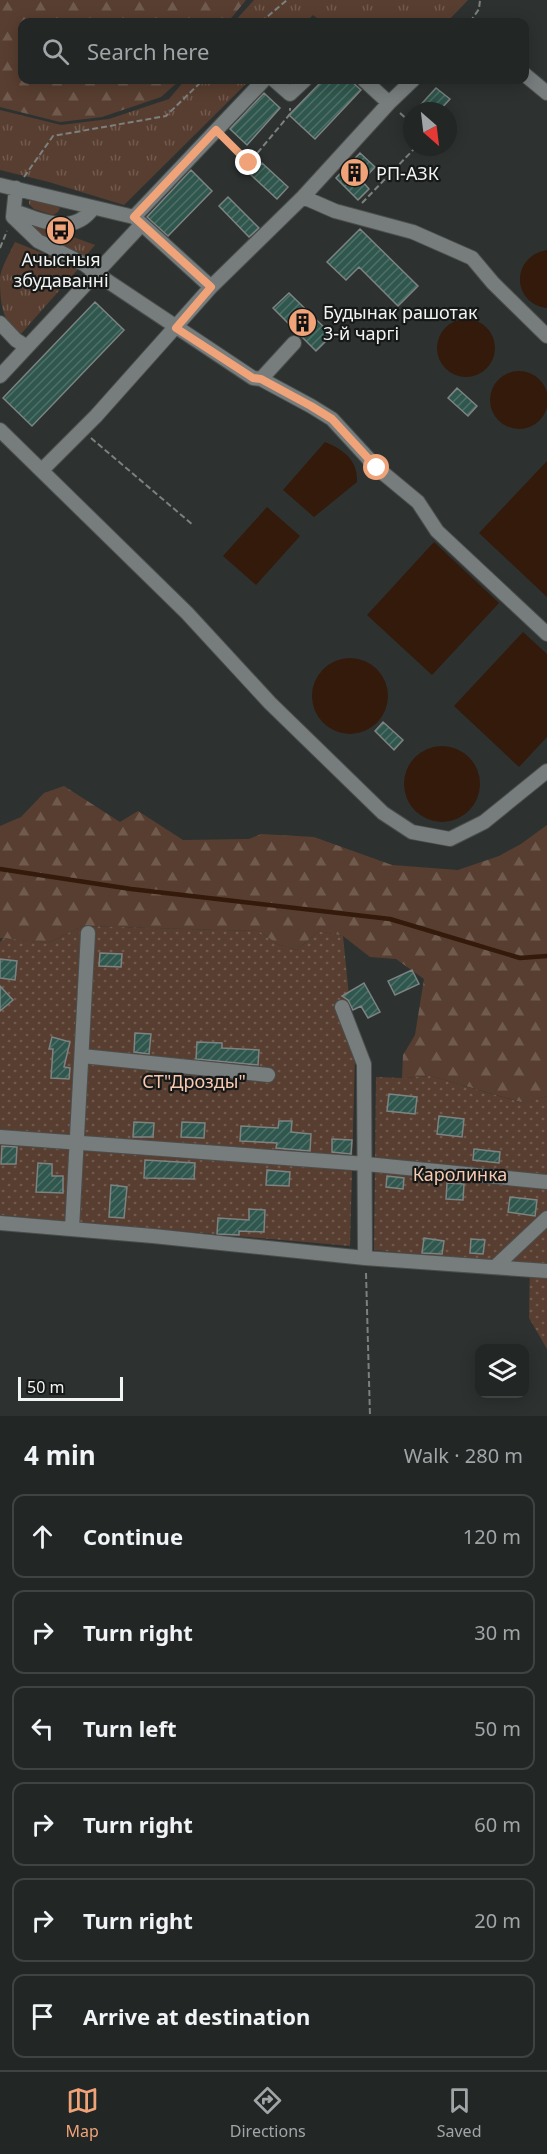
<!DOCTYPE html>
<meta charset="utf-8">
<style>
:root{--surface:#222625;--page:#2a2e2d;--text:#f1f3f6;--muted:#a2a5a7;--line:#3f4342;--accent:#f0a378}
body{margin:0;font-family:"Noto Sans",sans-serif;background:var(--page);color:var(--text)}
.controls{position:absolute;right:18px;bottom:18px;display:grid;overflow:hidden;border-radius:12px;box-shadow:0 3px 15px #0003}
.controls button{width:54px;height:54px;display:grid;place-items:center;padding:0;border:0;border-bottom:2px solid var(--line);background:var(--surface);color:var(--text);font:30px sans-serif}
.compass{position:absolute;left:403px;top:102px;width:54px;height:54px;border-radius:50%;background:var(--surface);box-shadow:0 3px 15px #0003;rotate:152deg}
.scale{position:absolute;left:18px;bottom:15px;width:105px;box-sizing:border-box;padding-left:6px;border:3px solid #f1f4f3;border-top:0;font-size:16px;line-height:21px;white-space:nowrap;color:#f1f4f3;-webkit-text-stroke:4px #171919;paint-order:stroke}
.stop{position:absolute;width:18px;height:18px;margin:-14px;border:4px solid #f0a378;border-radius:50%;background:#fff}
.stop.end{background:#f0a378;border-color:#fff;box-shadow:0 2px 6px #0008}
.list{margin:0;padding:0;list-style:none}
h2{display:flex;justify-content:space-between;align-items:center;height:78px;margin:0;padding:0 24px;font-size:26px}
h2 small{font-size:20px;font-weight:400;color:var(--muted)}
.list li{display:grid;grid-template-columns:39px 1fr auto;gap:18px;align-items:center;box-sizing:border-box;height:84px;margin:0 12px 12px;padding:0 12px;border:2px solid var(--line);border-radius:12px}
.list b{display:block;font-size:22px;white-space:nowrap}
.list em{font-size:20px;font-style:normal;color:var(--muted)}
.icon{flex:none;width:33px;height:33px;fill:none;stroke:currentColor;stroke-width:2;stroke-linecap:round;stroke-linejoin:round}
.map{position:relative;flex:none;width:547px;height:1416px;overflow:hidden}
.search{position:absolute;background:var(--surface);box-shadow:0 3px 15px #0003;left:18px;right:18px;top:18px;height:66px;display:flex;align-items:center;gap:15px;box-sizing:border-box;padding:0 21px;border-radius:12px;color:var(--muted);font-size:22px}
.sheet{height:654px;background:var(--surface)}
nav{display:flex;justify-content:space-around;align-items:center;box-sizing:border-box;height:84px;border-top:2px solid var(--line);background:var(--surface);font-size:16px;color:var(--muted)}
nav a{display:grid;justify-items:center;gap:3px}
nav .on{color:var(--accent)}
.map>svg:first-child{display:block}
</style>
<div class="map">
<svg width="547" height="1416" viewBox="0 0 547 1416">
<defs>
<pattern id="grass-tufts" width="24" height="20" patternUnits="userSpaceOnUse" patternTransform="scale(1.5)"><rect width="24" height="20" fill="#583e30"/><path d="M3 7l-1-3M5 7V3M7 7l1-3M15 17l-1-3M17 17v-4M19 17l1-3" fill="none" stroke="#705a4e"/></pattern>
<pattern id="forest-firs" width="22" height="20" patternUnits="userSpaceOnUse" patternTransform="scale(1.5)"><rect width="22" height="20" fill="#583e30"/><path d="M5 1l3.5 6h-7zM16 11l3.5 6h-7z" fill="#705a4e"/></pattern>
<pattern id="garden-dots" width="8" height="8" patternUnits="userSpaceOnUse" patternTransform="scale(1.5)"><rect width="8" height="8" fill="#583e30"/><path d="M2 2h.1M6 6h.1" fill="none" stroke="#705a4e" stroke-width="1.8" stroke-linecap="round"/></pattern>
<pattern id="building-hatch" width="6" height="6" patternUnits="userSpaceOnUse" patternTransform="scale(1.5)"><rect width="6" height="6" fill="#30574d"/><path d="M-1 1l2-2M0 6l6-6M5 7l2-2" fill="none" stroke="#4e7067"/></pattern>
</defs>
<rect width="100%" height="100%" fill="#2d3231"/>
<!-- grass -->
<path fill="url(#grass-tufts)" d="M254,0H468L447,22H322L313,15L306,22H234Z
M185,80H250L124,205L49,182L0,170V110L61,125L109,119L169,99Z
M29,200L56,206L60,208L58,212L53,215L34,209L29,204Z
M24,219L95,245L85,257L40,237Z
M15,242L79,268L20,335C1,323 0,298 0,277C2,265 10,253 15,242Z"/>
<!-- forest -->
<path fill="url(#forest-firs)" d="M0,0H246L228,22H22V80H180L161,97L102,117L60,122L0,107Z
M64,786L120,822L138,811L183,840L249,839L261,834L314,837L392,865L458,870L499,856L521,844L547,825V1096L524,1103L431,1076L402,1078L403,1055L415,1035L424,979L396,959L370,957L343,936L319,931L297,950L277,944L259,931L83,926L48,943L0,938V826L21,817L44,793Z"/>
<!-- garden -->
<path fill="url(#garden-dots)" d="M83,926L259,931L277,944L297,950L319,931L343,936L355,1056L350,1246L0,1215V942L4,938L48,943Z
M431,1076L523,1103L547,1096V1349L529,1318L530,1262H489L374,1250L376,1077L402,1078Z"/>
<!-- water -->
<path fill="#331a0b" d="M547,250V308C511,303 511,256 547,250Z
M437 348a29 29 0 1 1 58 0a29 29 0 1 1-58 0Z
M490 400a29 29 0 1 1 58 0a29 29 0 1 1-58 0Z
M325,442C344,450 358,460 357,482L314,517L283,490Z
M547,461V597L479,533Z
M267,507L300,536L256,585L223,556Z
M434,542L499,603L432,675L367,615Z
M523,632L547,654V737L519,767L454,706Z
M312 696a38 38 0 1 1 76 0a38 38 0 1 1-76 0Z
M404 784a38 38 0 1 1 76 0a38 38 0 1 1-76 0Z"/>
<g fill="none" stroke-linecap="round" stroke-linejoin="round">
<!-- stream -->
<path stroke="#331a0b" stroke-width="4.5" d="M0,869L131,889L390,919L520,958L547,956"/>
</g>
<!-- building -->
<path fill="url(#building-hatch)" stroke="#7d8382" stroke-width="1.5" d="M323,80H350L361,90L315,139L289,115Z
M436,88L450,99L439,111H415Z
M264,93L280,108L247,145L230,129Z
M360,153L375,167L362,181L369,189L358,200L336,178Z
M262,163L288,187L277,199L251,175Z
M191,170L212,191L168,236L147,217Z
M228,197L259,228L249,237L219,206Z
M360,229L418,286L398,306L359,267L346,280L327,262Z
M289,293L332,335L316,351L273,308Z
M95,302L124,330L32,426L3,398Z
M457,388L477,406L468,416L448,398Z
M383,722L403,740L394,750L375,731Z
M100,953L122,954L121,967L99,966Z
M0,959L17,961L15,980L0,978Z
M412,970L419,984L395,995L388,981Z
M364,983L380,1012L368,1018L361,1006L353,1010L348,1000L342,996Z
M0,986L13,1000L0,1011Z
M135,1033L151,1034L149,1054L134,1052Z
M52,1037L70,1042L64,1067L70,1068L69,1079L51,1078L53,1049H49Z
M197,1042L222,1043V1048L259,1050L258,1065L196,1059Z
M389,1094L417,1097L415,1114L387,1111Z
M439,1116L464,1119L462,1137L437,1134Z
M279,1121H292L291,1132L311,1134L310,1151L276,1148L277,1143L240,1141L241,1126L278,1128Z
M134,1122L154,1123L153,1137H133Z
M182,1122L205,1123L204,1138L181,1137Z
M332,1139L352,1140L351,1154L332,1152Z
M2,1146L17,1147L16,1164H1Z
M474,1149L500,1152L499,1163L473,1160Z
M145,1160L195,1163L194,1179L144,1178Z
M38,1163L52,1164V1176H63V1193L36,1192Z
M267,1170L290,1172L289,1186L266,1185Z
M387,1176L404,1178L403,1189L386,1187Z
M447,1183L464,1184L463,1200L446,1199Z
M111,1185L127,1187L124,1218L109,1217Z
M510,1197L537,1200L535,1216L508,1212Z
M249,1209L265,1210L264,1232L239,1231V1235L217,1234L218,1218L249,1220Z
M424,1238L444,1241L442,1254L422,1253Z
M471,1239L485,1240L483,1254L470,1253Z"/>
<g fill="none" stroke-linecap="round" stroke-linejoin="round">
<defs>
<path id="minor" d="M524,74L547,93
M274,80L290,94L305,80
M364,80L389,103
M0,185L134,217L211,287
M16,188L13,217L38,241L84,264L97,274L253,378L261,379L294,343
M303,197L335,211L413,232L472,258L493,283L547,336
M14,211C40,220 73,237 93,208
M134,217L264,80
M0,323L16,340L27,347
M0,376L142,224
M261,379L311,406L332,419L377,468L418,502L437,531L547,634
M0,430L187,613L270,703L383,813L412,832L450,839L484,822L547,771
M42,470L96,416L211,287L303,197L389,103L413,80
M342,1007L364,1064L365,1258
M82,1056L268,1075
M0,1137L366,1164L547,1182
M0,1223L153,1236L365,1258L547,1271
M72,1229L88,933
M495,1267L547,1218"/>
</defs>
<!-- minor casing -->
<use href="#minor" stroke="#4a4e4d" stroke-width="16"/>
<!-- path -->
<path stroke="#7c807f" stroke-width="2" stroke-dasharray="6 3" stroke-linecap="butt" d="M261,22L287,0
M470,22L479,9L480,0
M400,113L412,124
M226,141L249,163L290,114V108
M24,177L53,136L166,116L203,80
M362,203L416,147
M0,248L7,231
M91,438L193,525
M366,1273L370,1416"/>
<!-- minor -->
<use href="#minor" stroke="#777d7c" stroke-width="14"/>
</g>
<g fill="none" stroke-linecap="round" stroke-linejoin="round">
<!-- route -->
<path stroke="#f0a378" stroke-width="8" d="M249,163L216,130L134,217L211,287L176,328L253,378L261,379L311,406L332,419L377,468"/>
</g>
<!-- icons -->
<defs>
<symbol id="building-disc" viewBox="-11 -11 22 22"><circle r="9.5" fill="#f0a378" stroke="#171919"/><path d="M-4-6H4V6H1V3H-1V6H-4ZM-2.5-4.3h1.7v1.8h-1.7ZM.8-4.3h1.7v1.8H.8ZM-2.5-1h1.7V.8h-1.7ZM.8-1h1.7V.8H.8Z" fill="#111"/></symbol>
<symbol id="bus-disc" viewBox="-11 -11 22 22"><circle r="9.5" fill="#f0a378" stroke="#171919"/><path d="M-5-6H5V4H4V6H2V4H-2V6H-4V4H-5ZM-3.5-4V0h7V-4ZM-3.5 1.2v1.5H-2V1.2ZM2 1.2v1.5H3.5V1.2Z" fill="#111"/></symbol>
</defs>
<g fill-rule="evenodd">
<use href="#building-disc" x="338" y="156" width="33" height="33"/>
<use href="#bus-disc" x="44" y="214" width="33" height="33"/>
<use href="#building-disc" x="286" y="306" width="33" height="33"/>
</g>
<g text-anchor="middle" dominant-baseline="central" stroke-width="4.5" stroke-linejoin="round" paint-order="stroke">
<!-- poi labels -->
<g font-size="18" fill="#f1f4f3" stroke="#171919" text-anchor="start">
<text x="376" y="173">РП-АЗК</text>
<text x="61" y="259" text-anchor="middle">Ачысныя<tspan x="61" dy="21">збудаванні</tspan></text>
<text x="323" y="312">Будынак рашотак<tspan x="323" dy="21">3-й чаргі</tspan></text>
</g>
<!-- park labels -->
<g font-size="18" fill="#f8cab1" stroke="#171919">
<text x="194" y="1081">СТ"Дрозды"</text>
<text x="460" y="1174">Каролинка</text>
</g>
</g>
</svg>
<div class="controls">
<button><svg class="icon" aria-label="layers" viewBox="0 0 24 24"><path d="M12 4l9 5-9 5-9-5zM3 14l9 5 9-5"/></svg></button>
</div>
<svg class="compass" viewBox="-18 -18 36 36"><path d="M0-13l5 13h-10z" fill="#e53935"/><path d="M0 13l5-13h-10z" fill="#a2a5a7"/></svg>
<div class="scale">50 m</div>
<div class="stop" style="left:377px;top:468px"></div>
<div class="stop end" style="left:249px;top:163px"></div>
<div class="search"><svg class="icon" aria-label="search" viewBox="0 0 24 24"><circle cx="10" cy="10" r="6"/><path d="M15 15l6 6"/></svg>Search here</div>
</div>
<section class="sheet">
<h2>4 min<small>Walk · 280 m</small></h2>
<ul class="list">
<li><svg class="icon" aria-label="ahead" viewBox="0 0 24 24"><path d="M12 20V5M6 11l6-6 6 6"/></svg><div><b>Continue</b></div><em>120 m</em></li>
<li><svg class="icon" aria-label="right" viewBox="0 0 24 24"><path d="M7 20v-9h11M14 6l5 5-5 5"/></svg><div><b>Turn right</b></div><em>30 m</em></li>
<li><svg class="icon" aria-label="left" viewBox="0 0 24 24"><path d="M17 20v-9H6M10 6l-5 5 5 5"/></svg><div><b>Turn left</b></div><em>50 m</em></li>
<li><svg class="icon" aria-label="right" viewBox="0 0 24 24"><path d="M7 20v-9h11M14 6l5 5-5 5"/></svg><div><b>Turn right</b></div><em>60 m</em></li>
<li><svg class="icon" aria-label="right" viewBox="0 0 24 24"><path d="M7 20v-9h11M14 6l5 5-5 5"/></svg><div><b>Turn right</b></div><em>20 m</em></li>
<li><svg class="icon" aria-label="arrive" viewBox="0 0 24 24"><path d="M6 21V4h12l-3 4 3 4H6"/></svg><div><b>Arrive at destination</b></div></li>
</ul>
</section>
<nav>
<a class="on"><svg class="icon" aria-label="map" viewBox="0 0 24 24"><path d="M3 6l6-2 6 2 6-2v14l-6 2-6-2-6 2zM9 4v14M15 6v14"/></svg>Map</a>
<a><svg class="icon" aria-label="directions" viewBox="0 0 24 24"><path d="M12 3l9 9-9 9-9-9zM9 14v-3h6M13 9l2 2-2 2"/></svg>Directions</a>
<a><svg class="icon" aria-label="saved" viewBox="0 0 24 24"><path d="M7 4h10v16l-5-4-5 4z"/></svg>Saved</a>
</nav>
